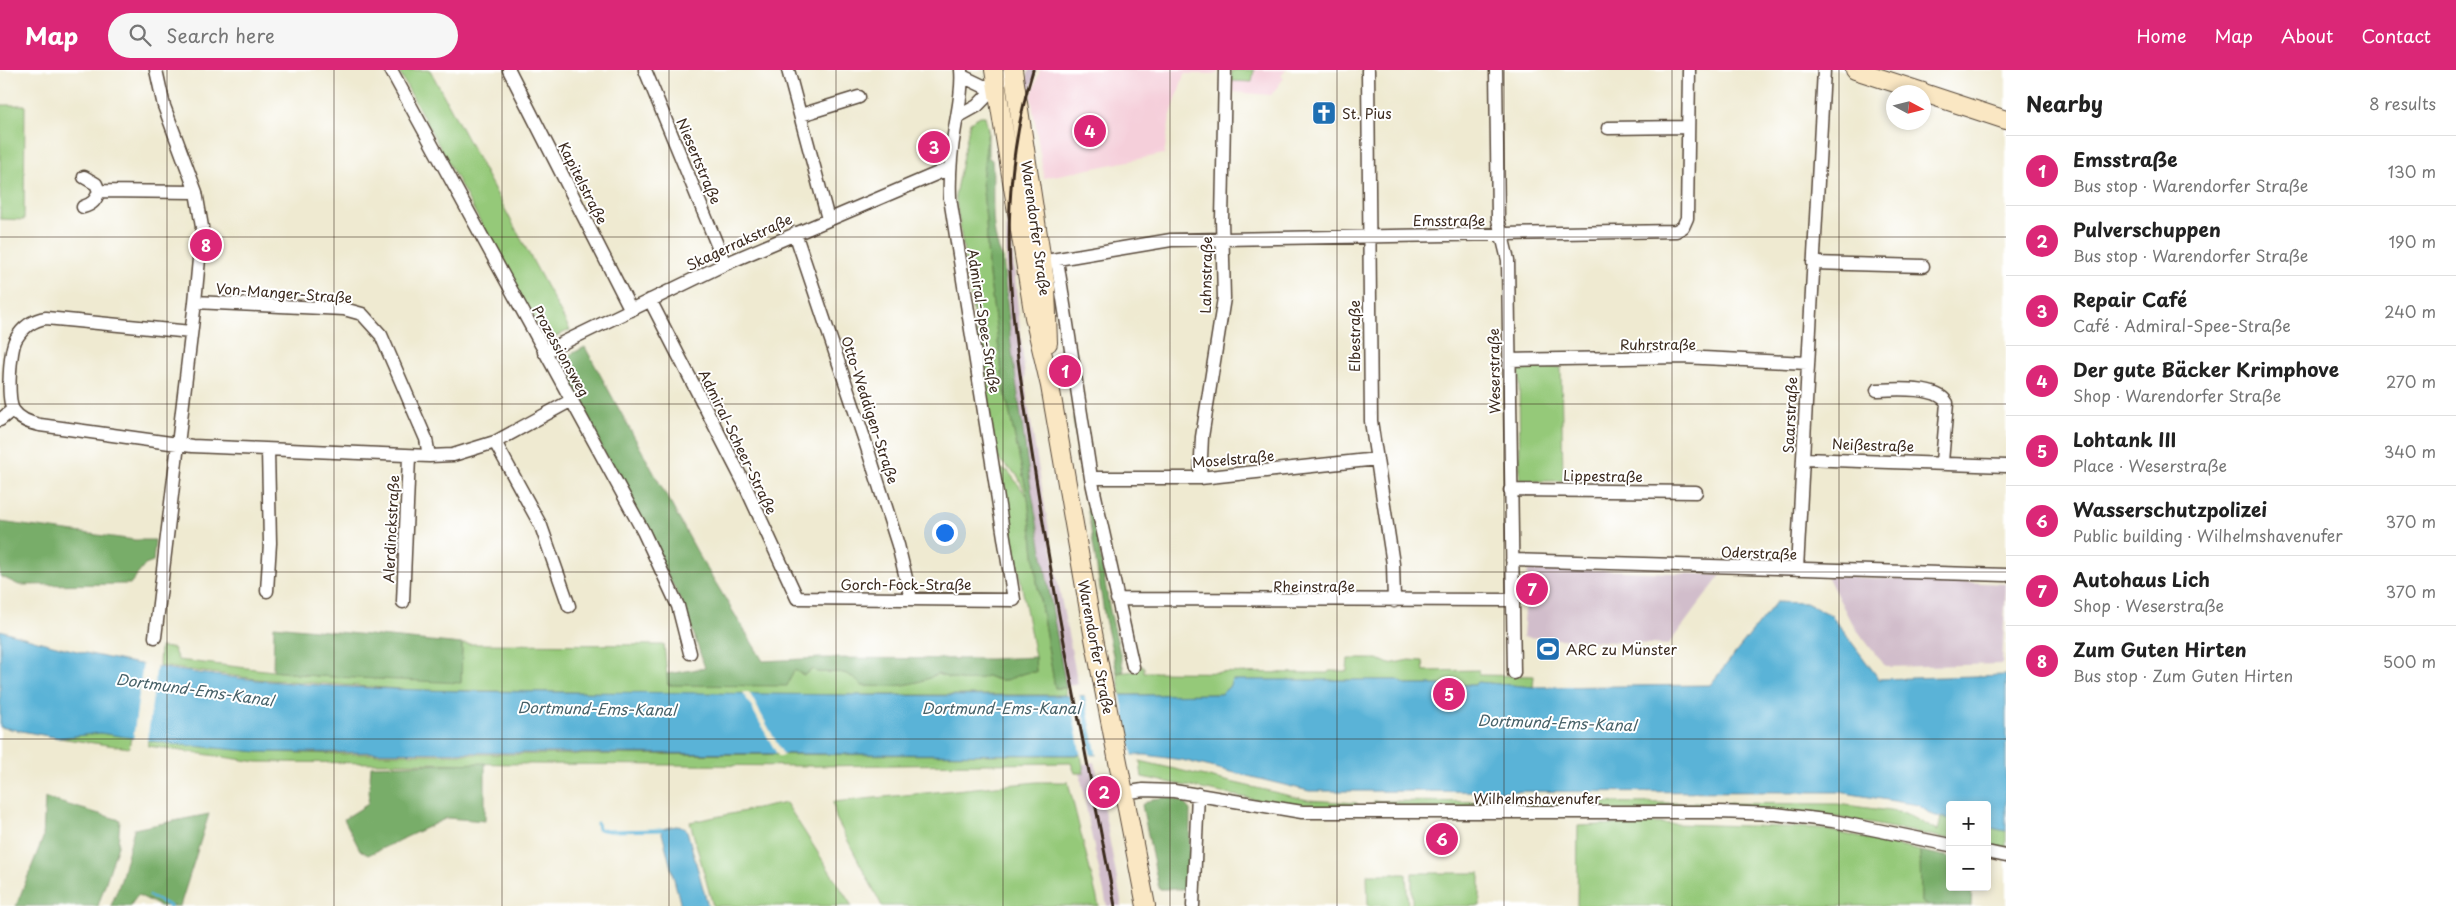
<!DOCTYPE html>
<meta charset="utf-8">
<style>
:root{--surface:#fff;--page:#f6f6f6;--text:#222;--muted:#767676;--line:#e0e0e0;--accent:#db2777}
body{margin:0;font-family:"Playpen Sans",sans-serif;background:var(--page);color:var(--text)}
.controls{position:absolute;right:15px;bottom:15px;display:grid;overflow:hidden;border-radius:5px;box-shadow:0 2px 8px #0003}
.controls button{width:45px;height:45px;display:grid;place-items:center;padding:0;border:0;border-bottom:1px solid var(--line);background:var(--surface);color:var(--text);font:25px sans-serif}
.compass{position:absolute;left:1886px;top:15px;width:45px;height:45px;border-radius:50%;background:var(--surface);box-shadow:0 2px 8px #0003;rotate:97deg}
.you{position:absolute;left:944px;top:462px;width:18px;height:18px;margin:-12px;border:4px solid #fff;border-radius:50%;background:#1a73e8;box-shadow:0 0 0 8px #1a73e833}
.badge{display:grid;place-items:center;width:32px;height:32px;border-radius:50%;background:var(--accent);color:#fff;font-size:16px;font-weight:700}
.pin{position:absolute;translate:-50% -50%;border:2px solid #fff;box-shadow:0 1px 5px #0006}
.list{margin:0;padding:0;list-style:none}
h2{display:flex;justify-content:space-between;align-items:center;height:65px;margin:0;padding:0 20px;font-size:21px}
h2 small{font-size:16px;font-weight:400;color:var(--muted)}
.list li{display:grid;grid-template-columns:32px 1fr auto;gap:15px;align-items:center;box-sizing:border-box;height:70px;padding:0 20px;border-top:1px solid var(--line)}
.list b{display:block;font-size:19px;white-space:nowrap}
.list p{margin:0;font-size:16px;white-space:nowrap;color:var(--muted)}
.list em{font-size:16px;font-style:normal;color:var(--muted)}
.icon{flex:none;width:28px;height:28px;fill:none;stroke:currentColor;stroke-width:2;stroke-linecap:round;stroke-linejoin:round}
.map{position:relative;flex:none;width:2006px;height:836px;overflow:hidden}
header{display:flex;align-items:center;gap:30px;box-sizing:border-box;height:70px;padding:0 25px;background:var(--accent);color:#fff}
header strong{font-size:24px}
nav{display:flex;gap:28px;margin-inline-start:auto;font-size:18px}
.search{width:350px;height:45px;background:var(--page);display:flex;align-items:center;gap:12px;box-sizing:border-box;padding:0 18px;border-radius:28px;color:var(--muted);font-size:19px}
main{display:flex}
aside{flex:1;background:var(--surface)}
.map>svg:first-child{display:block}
</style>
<header>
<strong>Map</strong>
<div class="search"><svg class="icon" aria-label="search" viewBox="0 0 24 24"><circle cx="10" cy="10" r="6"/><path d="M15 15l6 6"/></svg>Search here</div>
<nav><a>Home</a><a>Map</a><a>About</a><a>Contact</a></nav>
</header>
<main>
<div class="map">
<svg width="2006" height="836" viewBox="0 0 2006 836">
<rect width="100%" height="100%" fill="#fff"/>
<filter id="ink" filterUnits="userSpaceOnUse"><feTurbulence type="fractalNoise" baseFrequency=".02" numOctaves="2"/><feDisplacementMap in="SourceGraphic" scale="10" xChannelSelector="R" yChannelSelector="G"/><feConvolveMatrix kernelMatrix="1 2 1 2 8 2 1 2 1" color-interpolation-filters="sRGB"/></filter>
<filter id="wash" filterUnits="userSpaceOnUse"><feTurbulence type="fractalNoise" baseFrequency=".0096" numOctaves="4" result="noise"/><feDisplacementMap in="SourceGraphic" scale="20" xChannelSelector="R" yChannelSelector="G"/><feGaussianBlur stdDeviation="1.12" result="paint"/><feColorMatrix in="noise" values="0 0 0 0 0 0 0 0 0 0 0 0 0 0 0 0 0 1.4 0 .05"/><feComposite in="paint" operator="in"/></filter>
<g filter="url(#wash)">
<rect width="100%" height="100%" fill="#efead1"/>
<!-- built -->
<path fill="#f5cfda" d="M1040,0H1218L1217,4H1184L1170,48L1164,84L1044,108L1031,27Z
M1232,0H1286L1281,6L1284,8L1271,25L1231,22Z"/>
<!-- industrial -->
<path fill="#d1bdcb" d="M1029,0H1037L1026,33L1015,86L1010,158L1027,329L1057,508L1078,614L1065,617L1030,412L1011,275L1006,207L1007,118L1015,55Z
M1528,497L1721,505L1668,575L1523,567Z
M1827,506L2006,514L2002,594L1885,597L1851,552Z
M1095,692L1122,836H1107L1090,759L1080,703L1084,702L1083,694Z"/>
<!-- green -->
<path fill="#95c979" stroke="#687a4c" d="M398,0H430L570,260L545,271Z
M1232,0H1254L1252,12L1231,11Z
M0,35H25L24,150L0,149Z
M980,46H985L988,60L982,111L986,151L988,197L1004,317L1028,428L1037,512L1055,618H1066L1065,625H792L415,620L257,609L159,596L160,577L173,578L178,590L316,606L461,612L462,574L664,575L668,615L794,600L804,605L813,599L817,602C840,603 845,598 862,616C888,617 914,617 937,604C956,610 967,614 987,606C1013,617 1010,602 1036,602L1035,587L1000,399L1008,401L1026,425L1018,406L998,389L987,333L955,125L970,52Z
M1519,297H1561L1563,411H1520Z
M1348,589H1378L1389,594L1409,590L1423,591L1424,601L1479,600V605L1534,606L1533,617L1478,612L1475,615H1406L1398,610H1232L1229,617L1221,624L1121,625L1117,603L1136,601V596H1144V602L1328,603L1329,601H1347Z
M100,663L131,667L129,678L59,668Z
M148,670L259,682L343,684L1081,685L1084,703H1075L1071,693L812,696L257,692L148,676Z
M1140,691L1308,730L1357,733L1358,737L1302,739L1142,707Z
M1037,712H1068L1099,836H882L836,748L833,732Z
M1374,731L1838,734L1905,743L1938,761L1941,747L1950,749V769L1836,747L1373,737Z
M786,733L852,836H713L690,752Z
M1641,753L1818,758L1920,781L1921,832L1928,836H1577L1578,756Z
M1987,757L2006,761V781L1987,777Z
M1412,803H1480V836H1412Z
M1367,804H1406L1408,836H1368Z"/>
<!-- forest -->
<path fill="#78ad69" stroke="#5a6c44" d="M988,60V87L992,90C995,119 988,164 1003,188L1011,275L1030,412L1066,618H1055L1037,512L1028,428L1004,317L988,197L986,151L982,111Z
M585,277L700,487L763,591L822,588L990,589L1035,587L1036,602C1010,602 1013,617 987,606C967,614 956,610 937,604C914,617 888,617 862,616C845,598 840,603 817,602L813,599L804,605L794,600L787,616L668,615L667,604L705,598L686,541L557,291Z
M1077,347L1109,536L1124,601L1117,603L1105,549L1073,348Z
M0,452L135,470H155L153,492L145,495L130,514L19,515L0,506Z
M274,556L462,574L461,613L316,606L273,601Z
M485,693V751L447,748L368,785L360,780L344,749L368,734L371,696Z
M1169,727L1183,732L1190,740L1189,819H1159L1142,735L1152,729Z
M45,728L120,750L118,775L98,836H16L43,768Z
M209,744L180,836H160L138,825L130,836H111L121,810L134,759Z
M1920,781L1950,787V817H1972L1971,836H1928L1921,832Z"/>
<!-- water -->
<path fill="#5ab3d7" stroke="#4a6e7a" d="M1776,532L1806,533L1832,546L1879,609L2006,605V761L1987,757V735H1950V749L1932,745L1918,735L1839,722L1309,721L1182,690L1146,685L259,682L172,674L100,663L59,668L0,657V560C225,631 470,620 703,623C876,626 1048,627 1221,624L1229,617L1232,610H1398L1406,615H1475L1477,612L1533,617L1710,615Z
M676,756L684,757L687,761L708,836H681L661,759Z"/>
<!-- pier -->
<path fill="#efead1" d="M143,592L157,594L147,673L133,670Z
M743,622H749L784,686H778Z
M1069,622H1079L1091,687H1081Z
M1084,622L1120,623L1133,687H1097Z"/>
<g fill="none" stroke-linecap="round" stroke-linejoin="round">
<!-- stream -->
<path stroke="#5ab3d7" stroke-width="3" d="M597,753L598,759L609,761L663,760
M150,826L170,836"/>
</g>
</g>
<g filter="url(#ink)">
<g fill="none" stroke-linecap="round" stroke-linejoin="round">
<defs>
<path id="minor" d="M391,0L643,461L678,536L690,583
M509,0L631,240
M645,0L725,194
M788,0L828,149
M1368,0L1371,351L1393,494L1394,531
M1496,0L1498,149L1508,190L1514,603
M962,6L983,16H996
M801,45L859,27
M959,46L977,36L1012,0
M1608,58L1687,57
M84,107L96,114L99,121L196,122
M83,137C93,134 96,130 99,121
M795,163L864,368L898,475L911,529
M1057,190L1091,408L1133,597
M1034,193L1171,170L1676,161L1683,157L1687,148L1689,0
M1813,193L1923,196
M650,230L743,411L797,528L1014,530L950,128C949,105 951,81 955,58C958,39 963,20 961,0
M195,232L344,239L362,244L381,265L426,369L429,386
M191,262L46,248C32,250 23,257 16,269C10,279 6,332 14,341C20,350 30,353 40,355L192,376L429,386L453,385L495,372L572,330
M544,282L725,194L950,98
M1509,290L1682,287L1807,293
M1877,320C1895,319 1938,316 1947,333L1942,392
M0,350L12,340
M495,372L541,456L569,536
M1803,389L2006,396
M1091,408H1200L1377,389
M1200,408L1202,367L1224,228L1222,150L1225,0
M1510,420L1696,422
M1512,490L2006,505
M1797,499L1824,0
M267,521L270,473L268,380
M1117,529L1511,530
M403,532L409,387
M155,567L195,232L202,157L196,122L164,36L156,0
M1124,723L1143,720L1174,721L1302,742H1718L1775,744L1833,751L1950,775
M1987,782L2006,786
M1193,836L1198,724"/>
<path id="secondary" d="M994,0L1034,247L1050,316L1093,563L1146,836
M1013,0L1046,218L1048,273
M1855,0L1923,22
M1924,23L2006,50"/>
</defs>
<!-- minor casing -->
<use href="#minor" stroke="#564739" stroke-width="15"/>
<!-- secondary casing -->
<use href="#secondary" stroke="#564739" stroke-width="20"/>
<!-- minor -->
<use href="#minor" stroke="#fff" stroke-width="12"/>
<!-- secondary -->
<use href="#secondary" stroke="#fae7c3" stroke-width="18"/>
<!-- rail -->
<path stroke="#3b2a1e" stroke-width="3" d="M1033,0C990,138 1014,269 1036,409C1058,552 1088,694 1115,836"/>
</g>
</g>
<!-- grid -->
<path fill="none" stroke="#3b2a1e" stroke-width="1" stroke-opacity="0.55" d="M167,0V836M334,0V836M502,0V836M669,0V836M836,0V836M1003,0V836M1170,0V836M1337,0V836M1504,0V836M1672,0V836M1839,0V836M0,167H2006M0,334H2006M0,502H2006M0,669H2006"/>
<!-- icons -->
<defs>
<symbol id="church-square" viewBox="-11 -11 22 22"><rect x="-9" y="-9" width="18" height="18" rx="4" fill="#1f6fb2" stroke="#fff"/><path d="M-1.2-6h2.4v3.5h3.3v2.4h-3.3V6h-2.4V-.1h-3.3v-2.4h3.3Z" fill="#fff"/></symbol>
<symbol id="stadium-square" viewBox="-11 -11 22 22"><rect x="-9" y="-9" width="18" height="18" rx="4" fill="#1f6fb2" stroke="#fff"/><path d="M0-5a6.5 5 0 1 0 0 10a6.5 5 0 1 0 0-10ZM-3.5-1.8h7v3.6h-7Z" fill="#fff"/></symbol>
</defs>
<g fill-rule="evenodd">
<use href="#church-square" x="1310" y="29" width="28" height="28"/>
<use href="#stadium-square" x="1534" y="565" width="28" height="28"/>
</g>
<g text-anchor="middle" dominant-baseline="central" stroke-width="4" stroke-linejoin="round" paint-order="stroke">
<!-- poi labels -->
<g font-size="14" fill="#3b2a1e" stroke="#fff" text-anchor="start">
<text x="1342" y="43">St. Pius</text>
<text x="1566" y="579">ARC zu Münster</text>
</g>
<!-- street labels -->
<g font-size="14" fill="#3b2a1e" stroke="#fff">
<text transform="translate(699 91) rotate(67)">Niesertstraße</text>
<text transform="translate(583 113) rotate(63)">Kapitelstraße</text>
<text x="1449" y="150">Emsstraße</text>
<text transform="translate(1036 158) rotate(82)">Warendorfer Straße</text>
<text transform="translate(739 172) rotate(-25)">Skagerrakstraße</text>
<text transform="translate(1206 205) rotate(-89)">Lahnstraße</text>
<text transform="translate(284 223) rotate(4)">Von-Manger-Straße</text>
<text transform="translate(984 251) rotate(81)">Admiral-Spee-Straße</text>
<text transform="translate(1354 266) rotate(-90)">Elbestraße</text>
<text x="1658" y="274">Ruhrstraße</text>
<text transform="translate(561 281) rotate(61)">Prozessionsweg</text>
<text transform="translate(1494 301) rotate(-91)">Weserstraße</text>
<text transform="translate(870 340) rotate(72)">Otto-Weddigen-Straße</text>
<text transform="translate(1790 345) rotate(-87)">Saarstraße</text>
<text transform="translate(738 372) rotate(64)">Admiral-Scheer-Straße</text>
<text transform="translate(1873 375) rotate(2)">Neißestraße</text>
<text transform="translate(1233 389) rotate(-5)">Moselstraße</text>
<text transform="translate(1603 406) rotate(1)">Lippestraße</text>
<text transform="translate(391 459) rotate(-87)">Alerdinckstraße</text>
<text transform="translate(1759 483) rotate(2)">Oderstraße</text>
<text x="906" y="514">Gorch-Fock-Straße</text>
<text x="1314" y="516">Rheinstraße</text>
<text transform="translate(1096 577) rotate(79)">Warendorfer Straße</text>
<text x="1537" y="728">Wilhelmshavenufer</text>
</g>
<!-- water labels -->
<g font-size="15" font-style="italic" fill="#476168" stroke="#fff">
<text transform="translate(195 619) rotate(8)">Dortmund-Ems-Kanal</text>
<text x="1001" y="637">Dortmund-Ems-Kanal</text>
<text transform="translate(597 638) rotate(1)">Dortmund-Ems-Kanal</text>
<text transform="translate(1557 652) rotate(2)">Dortmund-Ems-Kanal</text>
</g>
</g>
</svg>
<div class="controls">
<button>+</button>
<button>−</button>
</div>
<svg class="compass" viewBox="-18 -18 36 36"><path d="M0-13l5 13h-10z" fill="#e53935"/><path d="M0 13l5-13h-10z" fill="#767676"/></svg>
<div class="you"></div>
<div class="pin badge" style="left:1065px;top:301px">1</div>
<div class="pin badge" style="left:1104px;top:722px">2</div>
<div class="pin badge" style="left:934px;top:77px">3</div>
<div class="pin badge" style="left:1090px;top:61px">4</div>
<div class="pin badge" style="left:1449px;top:624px">5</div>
<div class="pin badge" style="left:1442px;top:769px">6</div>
<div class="pin badge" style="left:1532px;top:519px">7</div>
<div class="pin badge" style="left:206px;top:175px">8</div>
</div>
<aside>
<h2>Nearby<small>8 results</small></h2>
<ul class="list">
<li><span class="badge">1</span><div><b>Emsstraße</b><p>Bus stop · Warendorfer Straße</p></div><em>130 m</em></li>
<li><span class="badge">2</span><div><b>Pulverschuppen</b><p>Bus stop · Warendorfer Straße</p></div><em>190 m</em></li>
<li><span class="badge">3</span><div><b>Repair Café</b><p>Café · Admiral-Spee-Straße</p></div><em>240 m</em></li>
<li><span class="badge">4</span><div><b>Der gute Bäcker Krimphove</b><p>Shop · Warendorfer Straße</p></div><em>270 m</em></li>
<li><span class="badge">5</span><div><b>Lohtank III</b><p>Place · Weserstraße</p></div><em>340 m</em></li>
<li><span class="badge">6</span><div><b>Wasserschutzpolizei</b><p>Public building · Wilhelmshavenufer</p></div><em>370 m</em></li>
<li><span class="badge">7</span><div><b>Autohaus Lich</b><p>Shop · Weserstraße</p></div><em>370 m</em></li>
<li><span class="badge">8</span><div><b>Zum Guten Hirten</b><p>Bus stop · Zum Guten Hirten</p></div><em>500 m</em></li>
</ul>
</aside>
</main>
